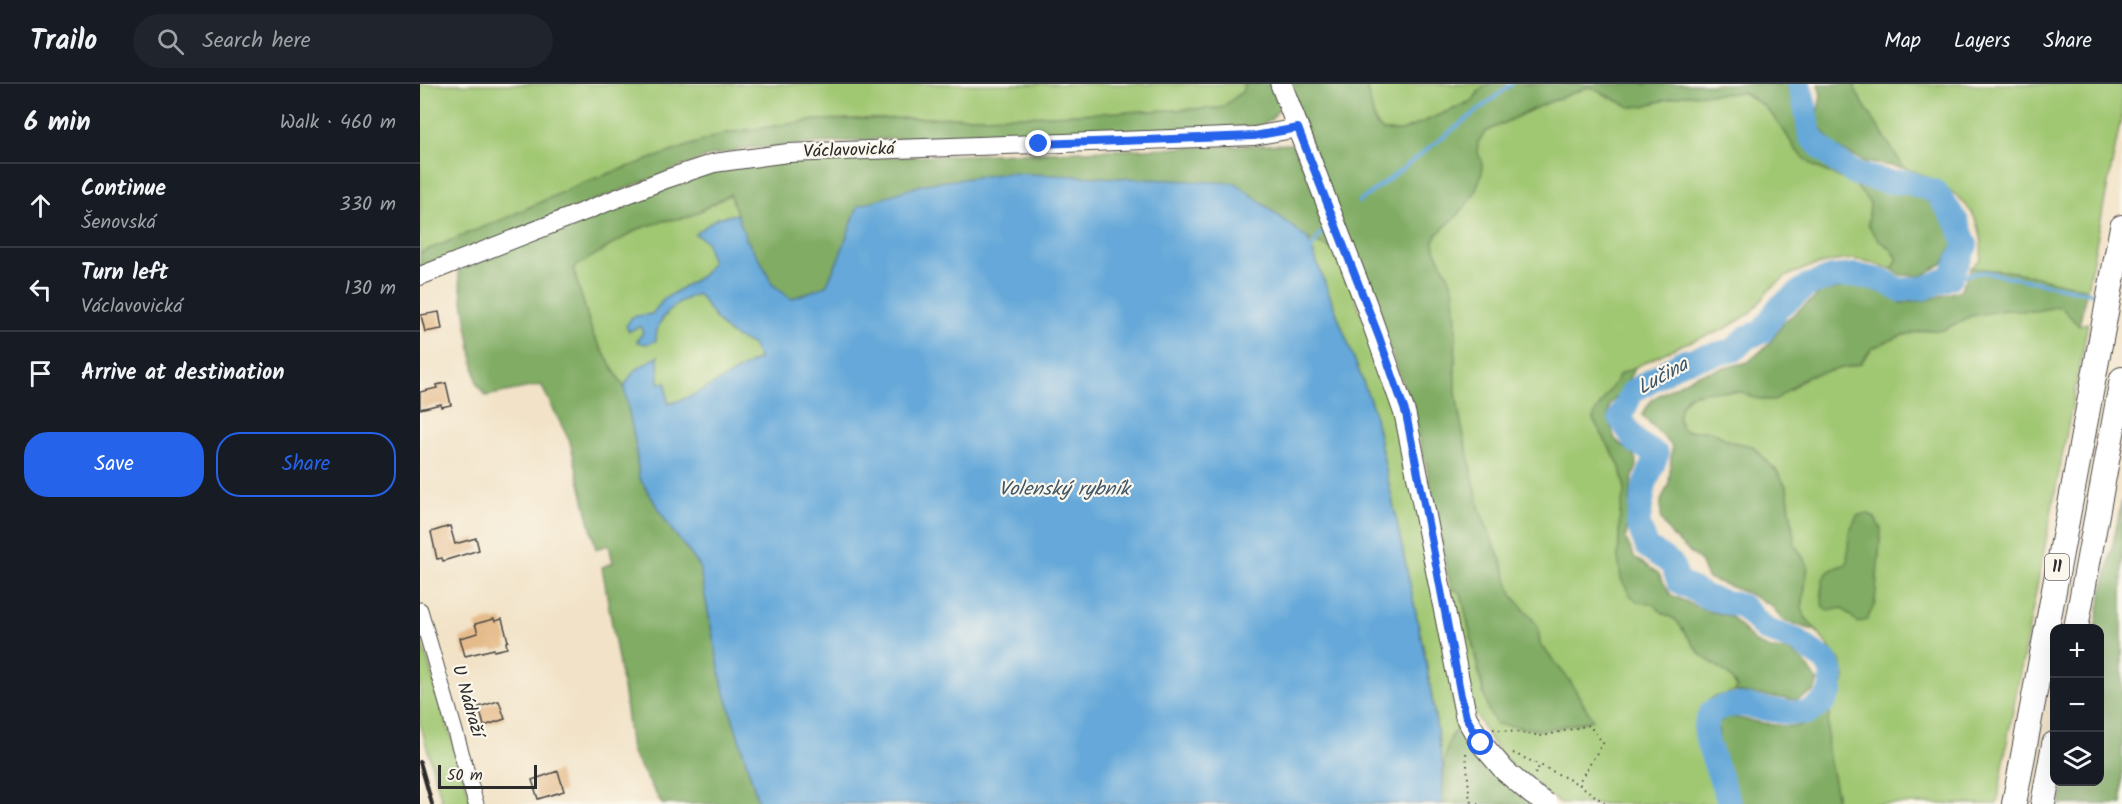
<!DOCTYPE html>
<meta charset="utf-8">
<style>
:root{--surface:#171b24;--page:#20242c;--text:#f1f3f6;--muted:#9ea1a6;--line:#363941;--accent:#2563eb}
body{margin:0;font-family:Kalam,sans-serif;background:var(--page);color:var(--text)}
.controls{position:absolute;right:18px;bottom:18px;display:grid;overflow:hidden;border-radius:12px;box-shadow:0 6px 24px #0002}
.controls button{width:54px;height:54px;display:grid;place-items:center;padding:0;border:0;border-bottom:2px solid var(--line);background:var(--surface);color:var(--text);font:30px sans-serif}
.scale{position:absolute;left:18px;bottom:15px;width:99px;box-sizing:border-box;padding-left:6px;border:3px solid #2b2b2b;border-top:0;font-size:16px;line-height:21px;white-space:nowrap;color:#2b2b2b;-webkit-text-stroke:4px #fbf7ec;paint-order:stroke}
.stop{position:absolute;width:18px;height:18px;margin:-14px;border:4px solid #2563eb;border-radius:50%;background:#fff}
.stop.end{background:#2563eb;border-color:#fff;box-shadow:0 2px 6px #0008}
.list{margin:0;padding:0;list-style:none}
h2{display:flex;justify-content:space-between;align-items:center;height:78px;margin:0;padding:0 24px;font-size:26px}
h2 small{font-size:20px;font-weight:400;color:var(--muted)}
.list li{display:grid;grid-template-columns:39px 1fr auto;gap:18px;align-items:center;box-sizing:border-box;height:84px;padding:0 24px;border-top:2px solid var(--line)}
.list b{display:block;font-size:22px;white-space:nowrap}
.list p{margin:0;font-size:20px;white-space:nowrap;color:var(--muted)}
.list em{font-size:20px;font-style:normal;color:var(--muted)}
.actions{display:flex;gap:12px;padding:18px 24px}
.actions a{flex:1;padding:14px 0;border:2px solid var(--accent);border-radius:24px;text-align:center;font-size:21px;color:var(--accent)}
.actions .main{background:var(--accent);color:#fff}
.icon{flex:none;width:33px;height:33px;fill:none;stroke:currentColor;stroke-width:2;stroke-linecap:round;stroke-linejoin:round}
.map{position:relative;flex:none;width:1702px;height:720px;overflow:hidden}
header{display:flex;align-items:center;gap:36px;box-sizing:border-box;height:84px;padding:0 30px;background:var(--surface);border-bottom:2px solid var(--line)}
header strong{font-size:28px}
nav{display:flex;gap:33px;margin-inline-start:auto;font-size:21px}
.search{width:420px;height:54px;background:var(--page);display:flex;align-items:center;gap:15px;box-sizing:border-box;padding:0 21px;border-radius:33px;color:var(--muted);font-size:22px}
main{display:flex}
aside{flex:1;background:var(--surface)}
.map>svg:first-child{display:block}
</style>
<header>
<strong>Trailo</strong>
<div class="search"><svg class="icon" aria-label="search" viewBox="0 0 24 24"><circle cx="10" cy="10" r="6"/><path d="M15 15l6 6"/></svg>Search here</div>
<nav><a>Map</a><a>Layers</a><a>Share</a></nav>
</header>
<main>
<aside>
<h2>6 min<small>Walk · 460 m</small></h2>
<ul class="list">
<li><svg class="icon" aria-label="ahead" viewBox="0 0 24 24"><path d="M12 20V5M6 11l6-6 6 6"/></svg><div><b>Continue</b><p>Šenovská</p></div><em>330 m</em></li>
<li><svg class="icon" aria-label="left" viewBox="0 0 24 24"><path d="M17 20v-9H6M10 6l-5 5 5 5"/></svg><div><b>Turn left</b><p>Václavovická</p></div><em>130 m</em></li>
<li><svg class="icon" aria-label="arrive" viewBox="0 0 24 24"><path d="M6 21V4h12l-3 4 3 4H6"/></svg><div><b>Arrive at destination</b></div></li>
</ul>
<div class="actions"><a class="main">Save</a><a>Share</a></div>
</aside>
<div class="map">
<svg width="1702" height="720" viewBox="0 0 1702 720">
<rect width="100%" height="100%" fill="#fbf7ec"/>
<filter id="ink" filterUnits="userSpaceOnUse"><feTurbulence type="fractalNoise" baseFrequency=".0167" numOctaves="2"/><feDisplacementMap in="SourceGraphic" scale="12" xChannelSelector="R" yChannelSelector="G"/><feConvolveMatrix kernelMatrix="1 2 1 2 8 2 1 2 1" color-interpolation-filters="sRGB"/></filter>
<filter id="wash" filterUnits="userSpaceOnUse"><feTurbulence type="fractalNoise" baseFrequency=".008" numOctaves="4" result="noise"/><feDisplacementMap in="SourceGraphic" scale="24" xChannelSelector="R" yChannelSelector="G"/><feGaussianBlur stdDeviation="1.35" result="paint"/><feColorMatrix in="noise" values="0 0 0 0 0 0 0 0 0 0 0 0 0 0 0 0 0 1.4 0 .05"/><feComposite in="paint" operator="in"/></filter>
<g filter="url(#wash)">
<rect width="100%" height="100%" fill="#f2e3c8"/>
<!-- green -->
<path fill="#a0c772" stroke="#66794e" stroke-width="1.5" d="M0,0H826L822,8L801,24L606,32L396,36L306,49L162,99L86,134L0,169Z
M946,0H1069L1059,7L1053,16L982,47H963L955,38Z
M1434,0H1702V30L1667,205L1594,188L1551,184L1561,175C1562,162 1562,150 1557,138C1544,110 1512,92 1484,84L1437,10Z
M1168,3L1172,4L1210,23L1223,22L1263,11L1324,9L1343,21L1352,31L1365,48L1375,65L1386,76L1396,83L1434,99L1450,119L1461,158L1470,163L1478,174L1475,181L1471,185L1450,178L1433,175L1415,177L1389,183L1367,192L1350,205L1331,229L1303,246L1261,261L1201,290L1173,335L1199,380L1205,405L1200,429L1199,455L1231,519L1243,529L1256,536L1281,571L1308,590L1317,603L1315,608C1306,610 1295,611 1288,617C1264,637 1296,695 1302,720H1141L1096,687L1071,657L1051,622L1030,503L1041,509L1064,613L1137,644L1173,636L1120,560L1118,542L1092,511L1084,484L1060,427L1039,330L1035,299L1033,202L1015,165L1014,157L1017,150L1039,130L1062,77L1057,69L1058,58L1065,48L1117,23Z
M311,110L317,130L297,134L276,150L286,156L292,179L283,191L244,215L232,230L212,233L221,242L223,248L217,257L235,245L249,227L268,213L278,210C295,234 303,251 332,260L339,275C329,279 323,284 314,290C294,303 271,314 248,320L246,298L239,300L237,273L214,287L204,303L173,251L153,184L218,145L243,137L269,133Z
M888,155L917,167L961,280L992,389L1039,643L1031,651L1023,684L1006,577L953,324Z
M1640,222L1659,241L1668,239L1588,652L1577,720H1415L1417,709L1410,686L1407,663L1409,623L1425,597L1421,578L1385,533L1382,524L1388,482L1375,461L1367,404L1357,387L1332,362L1311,358L1291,347H1266L1261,343L1258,334L1261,322L1270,311L1290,307L1322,308L1345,316L1370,306L1387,292L1440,280L1452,264L1481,251L1506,246H1523L1551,232L1585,226L1616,227Z
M0,552L52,720H23L0,639Z"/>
<!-- forest -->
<path fill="#80ac64" stroke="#566c48" stroke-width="1.5" d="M826,0H851L860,23L852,35L838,42L736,48L463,55L329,64L289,72L0,185V169L86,134L162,99L302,50L396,36L606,32L801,24L822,8Z
M868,0H946L955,39L963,47H982L1053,17L1059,7L1069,0H1367L1378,33L1383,57L1403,76L1434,99L1470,108L1497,111L1512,120L1532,147L1535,157L1524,179L1502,192L1480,191L1471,185C1486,171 1468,164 1459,156C1454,151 1451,146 1448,140L1450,119L1434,100L1396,83L1386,76L1375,65L1365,48L1352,31L1343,21L1324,9L1263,11L1223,22L1210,23L1172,4L1168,3L1117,23L1065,48L1058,58L1057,68L1062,77V89L1054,111L1039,130L1017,150L1014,157L1015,165L1033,202L1036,233L1035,299L1039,330L1060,427L1084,484L1092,511L1118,542L1120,560L1150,597L1173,636L1122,646L1076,640L1068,626L1041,509L1030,503L1006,381L986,308Z
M1398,0H1434L1437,10L1484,84L1444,78L1415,62L1396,38L1401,11Z
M871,60L890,91L917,167L888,155L816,99L418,176L406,202L371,215L352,200L342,179L326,155L310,110L269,133L243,137L218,145L153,184L173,251L204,303L215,357L219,393L251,445L279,481L302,599L339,720H242L211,667L204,610L182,483L193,479L189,461L176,465L150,358L121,301L66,312L57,300L38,187L216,113L303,84L361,77Z
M1551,184L1594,188L1667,205L1659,242L1640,222L1616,227L1585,226L1551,232L1523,246H1506L1481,252L1452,264L1440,280L1387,292L1354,317L1334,314L1322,308L1290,307L1269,311L1261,322L1258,334L1261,343L1266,347H1291L1311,358L1332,362L1357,388L1367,404L1375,461L1388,482L1382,524L1385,533L1397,547L1364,537L1351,521L1327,509L1287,494L1280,477L1253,453L1241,436V417L1249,399L1252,362L1222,331L1232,315L1276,291L1328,278L1349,260L1365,237L1402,208L1436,200L1466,210L1481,219L1507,216L1541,206Z
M1215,283L1207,299L1190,321L1188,333L1195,355L1214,371L1217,382L1212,395L1206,455L1215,474L1238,489L1251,511L1287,527L1310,532L1336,559L1350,565L1369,566L1384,578L1398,597L1394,608L1377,616L1315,608L1317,603L1308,590L1281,571L1256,536L1243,529L1231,519L1218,518L1210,511L1201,495L1198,473L1200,429L1205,405L1199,380L1173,335L1175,329L1200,290Z
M1702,416V720H1640L1645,698H1680V544H1675Z
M1447,429L1455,434L1461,445L1455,519L1447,536L1438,539L1422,524L1409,527L1403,524C1400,499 1399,486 1427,480L1429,448L1437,432Z
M1409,623C1409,637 1406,653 1408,667C1410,685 1418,703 1415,720H1317L1299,658L1298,640L1307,632C1328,636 1362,645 1382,641C1393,639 1401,630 1409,623Z
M1039,643C1062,674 1078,698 1112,720H1022C1023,695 1021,662 1039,643Z"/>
<!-- water -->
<path fill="#65a8d9" stroke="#486a82" stroke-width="1.5" d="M587,89L816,99L888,155L953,324L1006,577L1023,684L1022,720H339L302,599L279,481L251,445L219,393L215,357L204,303L214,287L238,272L239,299L246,298L248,320C282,311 309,290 339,275L332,260C301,250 296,234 278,210C256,217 235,233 236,257L226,260L217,258L223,248L221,242L209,247L206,242L212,233L232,230L244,215L283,191L292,179L286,157L275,150L297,134L317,130L326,155L342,179L352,200L371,215L406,202L418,176L438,122L504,100Z"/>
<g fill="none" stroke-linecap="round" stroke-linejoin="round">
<!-- stream -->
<path stroke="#65a8d9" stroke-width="4" d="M939,118L1092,0
M889,169L901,149
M1531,193L1565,188L1681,211"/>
<!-- river -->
<path stroke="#65a8d9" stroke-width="24" d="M1310,720L1288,660L1285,643L1291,628L1305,622L1321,621L1363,628L1388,629L1404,618L1411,606L1412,589L1406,577L1376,556L1346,546L1322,522L1289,514L1259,498L1252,480L1227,463L1218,439L1225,400L1237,371L1216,358L1200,334L1212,308L1261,278L1314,266L1327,253L1342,248L1358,224L1387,202L1412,193L1435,191L1464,197L1479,206L1505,204L1531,193L1546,161L1537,138L1516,108L1487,98H1468L1436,90L1412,74L1390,52L1386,26L1379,0"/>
</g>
<g id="blocks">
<!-- building -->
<path fill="#e5bb8b" d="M19,228L22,245L5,248L1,231Z
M26,299L31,321L21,323V320L0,325V308L17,304L16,301Z
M30,442L35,460L56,454L59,466L23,477L22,474L17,475L11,448Z
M74,535L75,537L82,535L88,557L86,558L87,564L74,567V565L45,572L40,554L58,549L55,540Z
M78,617H79L85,635L64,642L59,623Z
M138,687L144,707L118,715L112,696Z"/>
</g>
</g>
<g filter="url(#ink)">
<use href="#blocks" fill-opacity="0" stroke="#494743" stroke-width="1.5"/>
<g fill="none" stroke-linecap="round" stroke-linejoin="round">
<defs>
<path id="minor" d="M0,526L56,720"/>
<path id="tertiary" d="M0,192L246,95L294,79L368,69L834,52L878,44"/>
<path id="secondary" d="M861,0L946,220L985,330L1046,633L1061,659L1085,687"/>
<path id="trunk" d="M1656,544L1702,295
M1594,720L1702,143
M1623,720L1634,660"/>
</defs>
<!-- minor casing -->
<use href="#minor" stroke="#494743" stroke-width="17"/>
<!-- tertiary casing -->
<use href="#tertiary" stroke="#494743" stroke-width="20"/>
<!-- secondary casing -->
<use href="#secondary" stroke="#494743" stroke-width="23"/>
<!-- trunk casing -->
<use href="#trunk" stroke="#494743" stroke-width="26"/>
<!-- path -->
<path stroke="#494743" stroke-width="2" stroke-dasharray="1.5 4.5" stroke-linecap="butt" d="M1073,645L1123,652L1169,641L1183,659L1160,696V701L1186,720
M1046,669L1050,720
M1093,669L1120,681
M1115,690L1120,681L1160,701
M1051,718L1062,720"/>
<!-- minor -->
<use href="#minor" stroke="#fff" stroke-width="15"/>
<!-- tertiary -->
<use href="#tertiary" stroke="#fff" stroke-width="18"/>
<!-- secondary -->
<use href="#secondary" stroke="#fff" stroke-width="21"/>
<!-- trunk -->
<use href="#trunk" stroke="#fff" stroke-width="24"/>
<!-- rail -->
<path stroke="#2b2b2b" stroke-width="4" d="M0,678L12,720"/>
<defs>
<path id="secondary-bridge" d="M1085,687L1112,710L1127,720"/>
</defs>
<!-- secondary-bridge casing -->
<use href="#secondary-bridge" stroke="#494743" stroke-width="23" stroke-linecap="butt"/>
<!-- secondary-bridge -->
<use href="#secondary-bridge" stroke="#fff" stroke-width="21"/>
</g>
</g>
<g fill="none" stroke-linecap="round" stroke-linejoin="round" filter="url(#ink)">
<!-- route -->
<path stroke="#2563eb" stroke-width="8" d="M619,60L834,52L878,44L959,253L986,330L1011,454L1041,612L1046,633L1061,659"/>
</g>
<g text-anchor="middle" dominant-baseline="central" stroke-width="4.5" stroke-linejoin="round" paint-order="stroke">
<!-- shield labels -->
<rect fill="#fbf7ec" stroke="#696865" stroke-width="1.5" x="1625" y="470" width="24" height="26" rx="4.5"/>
<g font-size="16" font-weight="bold" fill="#2b2b2b">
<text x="1637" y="483">11</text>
</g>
<!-- street labels -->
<g font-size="18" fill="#2b2b2b" stroke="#fbf7ec">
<text transform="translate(429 67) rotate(-2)">Václavovická</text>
<text transform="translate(47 617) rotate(74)">U Nádraží</text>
</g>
<!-- water labels -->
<g font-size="20" font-style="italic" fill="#3f5768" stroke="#fbf7ec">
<text transform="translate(1243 293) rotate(-29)">Lučina</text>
<text x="644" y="406">Volenský rybník</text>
</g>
</g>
</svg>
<div class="controls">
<button>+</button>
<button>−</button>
<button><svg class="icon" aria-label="layers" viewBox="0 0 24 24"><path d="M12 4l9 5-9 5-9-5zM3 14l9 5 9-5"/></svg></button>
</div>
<div class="scale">50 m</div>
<div class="stop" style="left:1061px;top:659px"></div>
<div class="stop end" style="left:619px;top:60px"></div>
</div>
</main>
